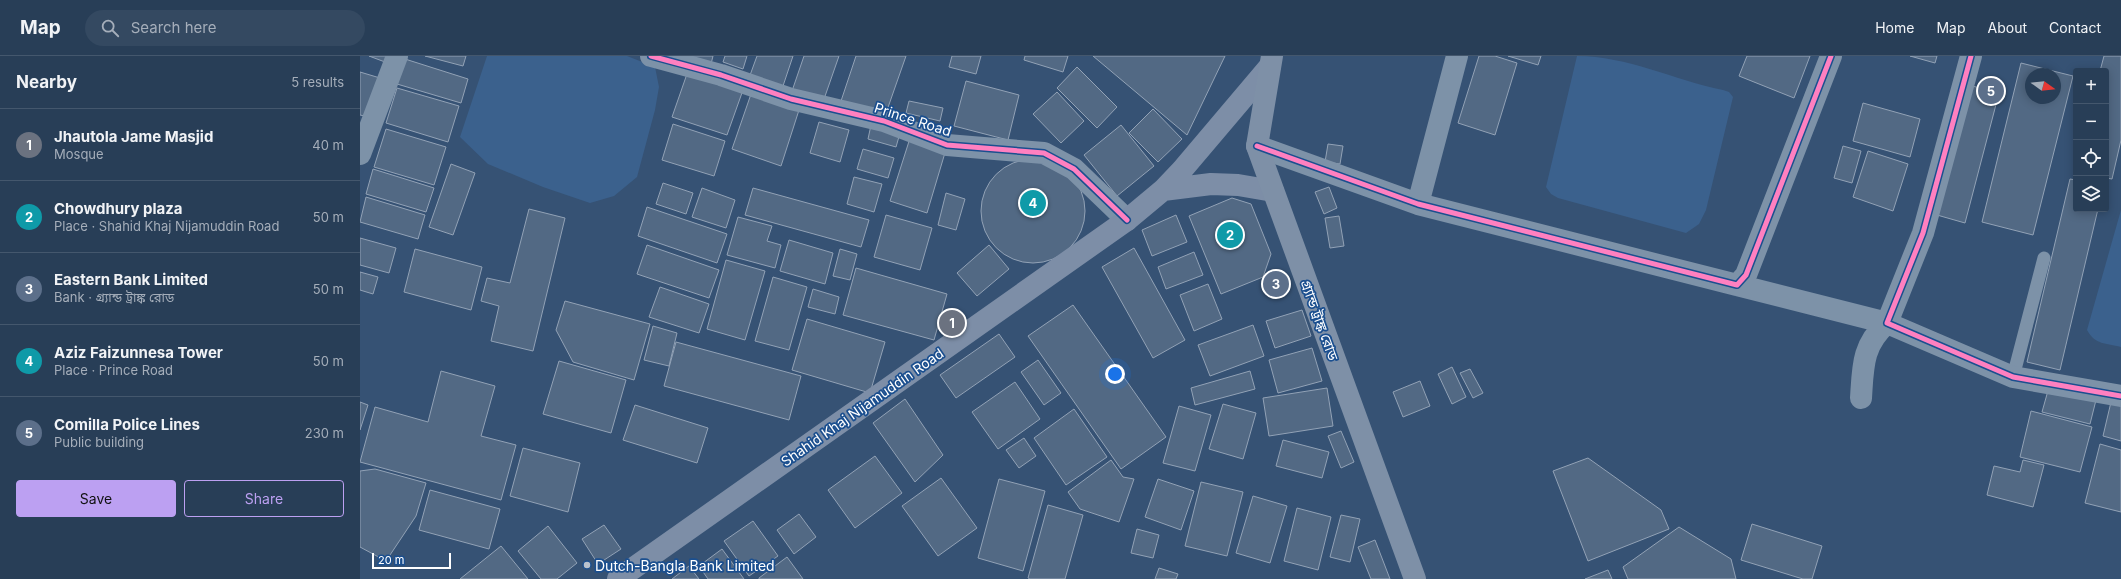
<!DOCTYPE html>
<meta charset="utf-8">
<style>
:root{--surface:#283e57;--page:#344961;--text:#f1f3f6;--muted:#a5aeba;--line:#44576d;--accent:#bca0f2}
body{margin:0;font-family:Inter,"Noto Sans Bengali",sans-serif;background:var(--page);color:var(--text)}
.controls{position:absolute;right:12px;top:12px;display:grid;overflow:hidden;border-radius:4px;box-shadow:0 2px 10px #0003}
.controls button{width:36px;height:36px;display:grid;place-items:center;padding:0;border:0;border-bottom:1px solid var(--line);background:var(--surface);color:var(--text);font:20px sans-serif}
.compass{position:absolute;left:1665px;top:12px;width:36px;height:36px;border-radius:50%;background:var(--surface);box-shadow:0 2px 10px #0003;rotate:105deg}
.scale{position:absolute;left:12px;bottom:10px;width:79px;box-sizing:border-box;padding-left:4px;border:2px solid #fff;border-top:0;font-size:11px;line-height:14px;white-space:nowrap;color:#fff;-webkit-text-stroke:3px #1b4f8f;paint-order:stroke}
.you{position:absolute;left:755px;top:318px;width:14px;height:14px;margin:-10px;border:3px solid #fff;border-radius:50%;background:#1a73e8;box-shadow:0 0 0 6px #1a73e833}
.badge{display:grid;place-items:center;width:26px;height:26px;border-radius:50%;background:var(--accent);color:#fff;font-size:13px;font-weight:700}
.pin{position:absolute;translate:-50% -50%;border:2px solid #fff;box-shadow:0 1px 4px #0006}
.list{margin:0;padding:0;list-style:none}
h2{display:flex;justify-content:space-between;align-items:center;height:52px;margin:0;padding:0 16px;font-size:17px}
h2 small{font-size:13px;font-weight:400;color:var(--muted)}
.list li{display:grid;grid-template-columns:26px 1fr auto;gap:12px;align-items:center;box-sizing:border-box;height:72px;padding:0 16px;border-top:1px solid var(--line)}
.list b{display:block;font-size:15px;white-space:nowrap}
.list p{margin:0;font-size:13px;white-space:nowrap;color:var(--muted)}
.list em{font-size:13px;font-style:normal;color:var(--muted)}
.actions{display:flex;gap:8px;padding:12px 16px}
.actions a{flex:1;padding:9px 0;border:1px solid var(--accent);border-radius:4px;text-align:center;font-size:14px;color:var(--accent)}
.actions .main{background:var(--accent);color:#111}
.icon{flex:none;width:22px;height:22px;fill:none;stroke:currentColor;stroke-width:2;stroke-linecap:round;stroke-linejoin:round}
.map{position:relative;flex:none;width:1761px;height:523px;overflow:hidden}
header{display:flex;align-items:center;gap:24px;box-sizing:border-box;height:56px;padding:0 20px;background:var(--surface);border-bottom:1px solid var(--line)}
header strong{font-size:19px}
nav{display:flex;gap:22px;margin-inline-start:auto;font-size:14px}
.search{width:280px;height:36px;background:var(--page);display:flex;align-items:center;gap:10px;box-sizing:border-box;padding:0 14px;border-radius:22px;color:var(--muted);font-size:15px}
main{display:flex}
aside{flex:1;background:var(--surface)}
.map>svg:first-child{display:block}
</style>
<header>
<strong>Map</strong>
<div class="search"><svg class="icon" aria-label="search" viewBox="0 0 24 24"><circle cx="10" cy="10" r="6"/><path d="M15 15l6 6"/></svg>Search here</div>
<nav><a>Home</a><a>Map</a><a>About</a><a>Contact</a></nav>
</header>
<main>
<aside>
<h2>Nearby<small>5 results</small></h2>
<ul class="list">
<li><span class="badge" style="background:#6b7280">1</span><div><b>Jhautola Jame Masjid</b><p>Mosque</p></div><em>40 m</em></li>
<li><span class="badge" style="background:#0f9aa8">2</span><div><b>Chowdhury plaza</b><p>Place · Shahid Khaj Nijamuddin Road</p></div><em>50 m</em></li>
<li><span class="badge" style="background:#5c6f8a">3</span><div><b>Eastern Bank Limited</b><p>Bank · গ্র্যান্ড ট্রাঙ্ক রোড</p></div><em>50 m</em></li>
<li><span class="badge" style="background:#0f9aa8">4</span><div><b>Aziz Faizunnesa Tower</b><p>Place · Prince Road</p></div><em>50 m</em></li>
<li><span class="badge" style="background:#5c6f8a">5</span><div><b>Comilla Police Lines</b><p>Public building</p></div><em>230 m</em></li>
</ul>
<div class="actions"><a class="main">Save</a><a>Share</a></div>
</aside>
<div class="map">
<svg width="1761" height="523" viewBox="0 0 1761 523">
<rect width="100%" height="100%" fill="#365274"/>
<!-- water -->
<path fill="#3b618d" d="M127,0H267L295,11L299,31L295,54L277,121L254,140L230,147L183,131L128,108L100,81Z
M1217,0C1267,0 1314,24 1363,34L1369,36L1373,41L1346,154L1339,168L1326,177L1198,142L1191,138L1186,131Z
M1761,154V291C1746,287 1735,289 1727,274Z"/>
<!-- building -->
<path fill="#526984" stroke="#92a2b6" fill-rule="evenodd" d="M9,0H27L25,6Z
M65,0H106L103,10Z
M326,0H353L351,8Z
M365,0H387L383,13L363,6Z
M397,0H433L422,33L389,22Z
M444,0H479L463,46L432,35Z
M496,0H546L525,60L481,45Z
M592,0H621L616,18L589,11Z
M665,0H708L703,16L664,4Z
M733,0H865L827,79Z
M1119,0H1135L1157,7L1135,79L1098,67Z
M1148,0H1181L1178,9Z
M1387,0H1450L1434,42L1379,20Z
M1550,0H1577L1575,7Z
M1744,0H1761V84L1752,123L1746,122V15H1740Z
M45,3L108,23L101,47L37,28Z
M1661,7L1713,20L1673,179L1622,166ZM1671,18H1695V42H1671Z
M717,11L757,51L737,72L697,32Z
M328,15L383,34L367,79L312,61Z
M0,16L20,22L9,61L0,59Z
M606,25L659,39L648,84L594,70Z
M1597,26L1639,37L1605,167L1563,155Z
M37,32L99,50L88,86L26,67Z
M697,36L724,65L701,87L673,58Z
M391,38L439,54L421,110L372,93Z
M549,45L583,52L580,65L546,57Z
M1503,47L1560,63L1550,101L1493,85Z
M793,53L822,83L798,106L769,77Z
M459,66L489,74L480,106L450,97Z
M313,68L365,85L354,120L302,104Z
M511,69L540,77L536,91L508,83Z
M761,69L794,110L757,140L724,99Z
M26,73L86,91L74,129L14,111Z
M551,79L587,90L567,157L530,145Z
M968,88L983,90L980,108L965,106Z
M1483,90L1501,95L1492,127L1474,122Z
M503,93L534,102L528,122L497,113Z
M1508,95L1548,108L1533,155L1493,141Z
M621 155a52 52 0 1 1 104 0a52 52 0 1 1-104 0Z
M91,108L115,117L93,179L69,171Z
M13,113L74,132L66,156L6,138Z
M494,121L522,128L514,156L487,148Z
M1710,123L1716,124V153H1738L1700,314L1667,306Z
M303,127L333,137L326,158L296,148Z
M969,131L977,152L964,158L955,136Z
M342,132L375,144L366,172L332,161Z
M393,132L509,164L501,191L385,159Z
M586,137L605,143L596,174L578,169Z
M6,141L65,159L58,183L0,166Z
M872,142L891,148L911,198L903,221L861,238L829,160Z
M287,151L367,178L357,207L278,180Z
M169,153L205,162L173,295L131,285L139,250L121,245L127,222L150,227Z
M526,159L572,172L560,214L514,201Z
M816,159L827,186L792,200L782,174Z
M979,160L984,190L970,192L965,162Z
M378,161L412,170L407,185L421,189L415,212L367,199Z
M0,182L36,192L29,217L0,209Z
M429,184L473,197L465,228L420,215Z
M287,189L359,214L349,242L277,218Z
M629,189L649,213L617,240L597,217Z
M774,192L825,284L793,302L742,211Z
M55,193L122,211L111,254L44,236Z
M480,193L497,198L490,224L473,220Z
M834,196L843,219L806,233L798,211Z
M366,204L405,215L385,284L347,273Z
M496,212L587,238L574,284L483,259Z
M0,216L18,221L13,238L0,234Z
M413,221L447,231L429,294L395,285Z
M848,228L862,263L834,275L820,239Z
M300,231L349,248L339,277L289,261Z
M453,233L479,241L475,258L448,251Z
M205,245L290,268L274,324L213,306L196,274Z
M713,249L806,381L761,413L668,280Z
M942,254L951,280L915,292L906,265Z
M447,263L525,286L510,337L432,314Z
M893,269L904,300L850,320L838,289Z
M293,270L317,277L309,310L284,304Z
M639,278L655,301L596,342L580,319Z
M316,286L441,320L429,364L304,330Z
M952,292L962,325L918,337L909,304Z
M678,304L701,337L684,349L661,316Z
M199,305L266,324L251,377L183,358Z
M1092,311L1106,341L1092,348L1078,318Z
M1110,313L1123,337L1113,342L1100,317Z
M81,315L135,330L121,380L156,389L141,444L0,406L15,351L68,366Z
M890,315L895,333L835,349L831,332Z
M1060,325L1070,350L1043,361L1033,336Z
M655,326L680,363L638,393L612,356Z
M1689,331L1736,344L1730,368L1682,356Z
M967,332L973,370L909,380L903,342Z
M545,343L583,399L555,426L513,367Z
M0,346L8,349L0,374Z
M1751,346L1761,349V385L1743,380Z
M863,348L896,357L883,403L849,393Z
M275,349L348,372L337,407L263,384Z
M819,350L851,359L835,415L803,407Z
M714,353L747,401L706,429L674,382Z
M1671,355L1732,371L1720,416L1660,401Z
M981,375L994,406L981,412L968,380Z
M664,382L676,400L659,412L646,394Z
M923,384L969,396L962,422L916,410Z
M1740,388L1761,394V456L1725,447Z
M163,392L220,407L208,456L150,440Z
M515,400L542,437L495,472L468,434Z
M1228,402L1301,454L1309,473L1228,505L1193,415Z
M751,404L763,421L774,423L759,466L720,453L708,436Z
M1663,404L1684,409L1673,451L1627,439L1634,410L1660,416Z
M15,413L66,427L56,460L26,505L0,491V415Z
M581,422L617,472L578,500L542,450Z
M639,423L685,435L663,515L618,502Z
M798,423L834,435L821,474L785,461Z
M841,426L883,436L867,500L825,490Z
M70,434L140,453L129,493L59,474Z
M893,440L927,450L910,507L876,497Z
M688,449L723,459L705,523H670L668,522Z
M937,452L971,461L958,514L924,505Z
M439,458L456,481L434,498L417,474Z
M981,459L1000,463L990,506L970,501Z
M393,465L418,500L389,520L364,485Z
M1392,468L1462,490L1452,523H1443L1381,504Z
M244,469L261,493L238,508L222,483Z
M188,470L217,507L197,523H181L158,495Z
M1319,471L1371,503L1376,523H1268L1263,511Z
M777,473L799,479L793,502L771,497Z
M1015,484L1030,523H1011L998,491Z
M141,490L168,523H100Z
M362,493L384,523H348L339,510Z
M427,501L443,523H399V522Z
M329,510L339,523H312Z
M799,512L818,518L816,523H795Z
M1248,514L1252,523H1225Z"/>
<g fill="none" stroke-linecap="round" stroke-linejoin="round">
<!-- service -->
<path stroke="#7d92a8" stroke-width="13" d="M1653,321L1684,202"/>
<!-- minor -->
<path stroke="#7d92a8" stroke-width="22" d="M291,0L361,19L431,43L524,65L587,89L684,97L714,113L767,164
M1611,0L1563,177L1527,267L1653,321L1761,340
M897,90L1058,148L1377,229L1386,219L1471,0
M0,98L37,0
M1058,148L1097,0
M1377,229L1527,267
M1501,342C1503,311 1502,289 1527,267"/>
<!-- primary -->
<path stroke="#7d8ea7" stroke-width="22" d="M803,134L851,128L878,129L913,135
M258,523L767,164L803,134L822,114L910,10"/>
<!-- trunk -->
<path stroke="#7e90a7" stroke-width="22" d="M912,0L897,90L1055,523"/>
<defs>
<path id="cycleway" d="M291,0L361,19L431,43L524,65L587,89L684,97L714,113L767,164
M1611,0L1563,177L1527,267L1653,321L1761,340
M897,90L1058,148L1377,229L1386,219L1471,0"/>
</defs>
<!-- cycleway casing -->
<use href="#cycleway" stroke="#1b4f8f" stroke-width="8"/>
<!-- cycleway -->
<use href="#cycleway" stroke="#ff80c0" stroke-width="5"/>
</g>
<!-- markers -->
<circle fill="#b9c2ce" stroke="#1b4f8f" stroke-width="1.5" cx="227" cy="509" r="4"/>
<g text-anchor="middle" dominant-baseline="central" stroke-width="3.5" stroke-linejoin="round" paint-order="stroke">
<!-- street labels -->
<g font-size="14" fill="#fff" stroke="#1b4f8f">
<text transform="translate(553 63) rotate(18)">Prince Road</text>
<text transform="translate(960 264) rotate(70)">গ্র্যান্ড ট্রাঙ্ক রোড</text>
<text transform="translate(502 351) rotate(-35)">Shahid Khaj Nijamuddin Road</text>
</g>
<!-- poi labels -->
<g font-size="14" fill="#fff" stroke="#1b4f8f" text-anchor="start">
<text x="235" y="509">Dutch-Bangla Bank Limited</text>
</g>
</g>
</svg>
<div class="controls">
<button>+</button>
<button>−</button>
<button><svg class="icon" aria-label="locate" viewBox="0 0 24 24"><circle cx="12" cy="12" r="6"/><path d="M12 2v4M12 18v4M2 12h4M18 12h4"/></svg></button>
<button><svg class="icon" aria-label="layers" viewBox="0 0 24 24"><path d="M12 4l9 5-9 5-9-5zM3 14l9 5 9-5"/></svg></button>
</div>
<svg class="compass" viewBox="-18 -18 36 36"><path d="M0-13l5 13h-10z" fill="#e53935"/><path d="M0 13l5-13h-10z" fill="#a5aeba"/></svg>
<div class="scale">20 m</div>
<div class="you"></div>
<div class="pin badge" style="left:592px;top:267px;background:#6b7280">1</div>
<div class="pin badge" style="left:870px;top:179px;background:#0f9aa8">2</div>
<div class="pin badge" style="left:916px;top:228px;background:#5c6f8a">3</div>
<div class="pin badge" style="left:673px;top:147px;background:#0f9aa8">4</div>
<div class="pin badge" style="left:1631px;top:35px;background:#5c6f8a">5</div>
</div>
</main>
